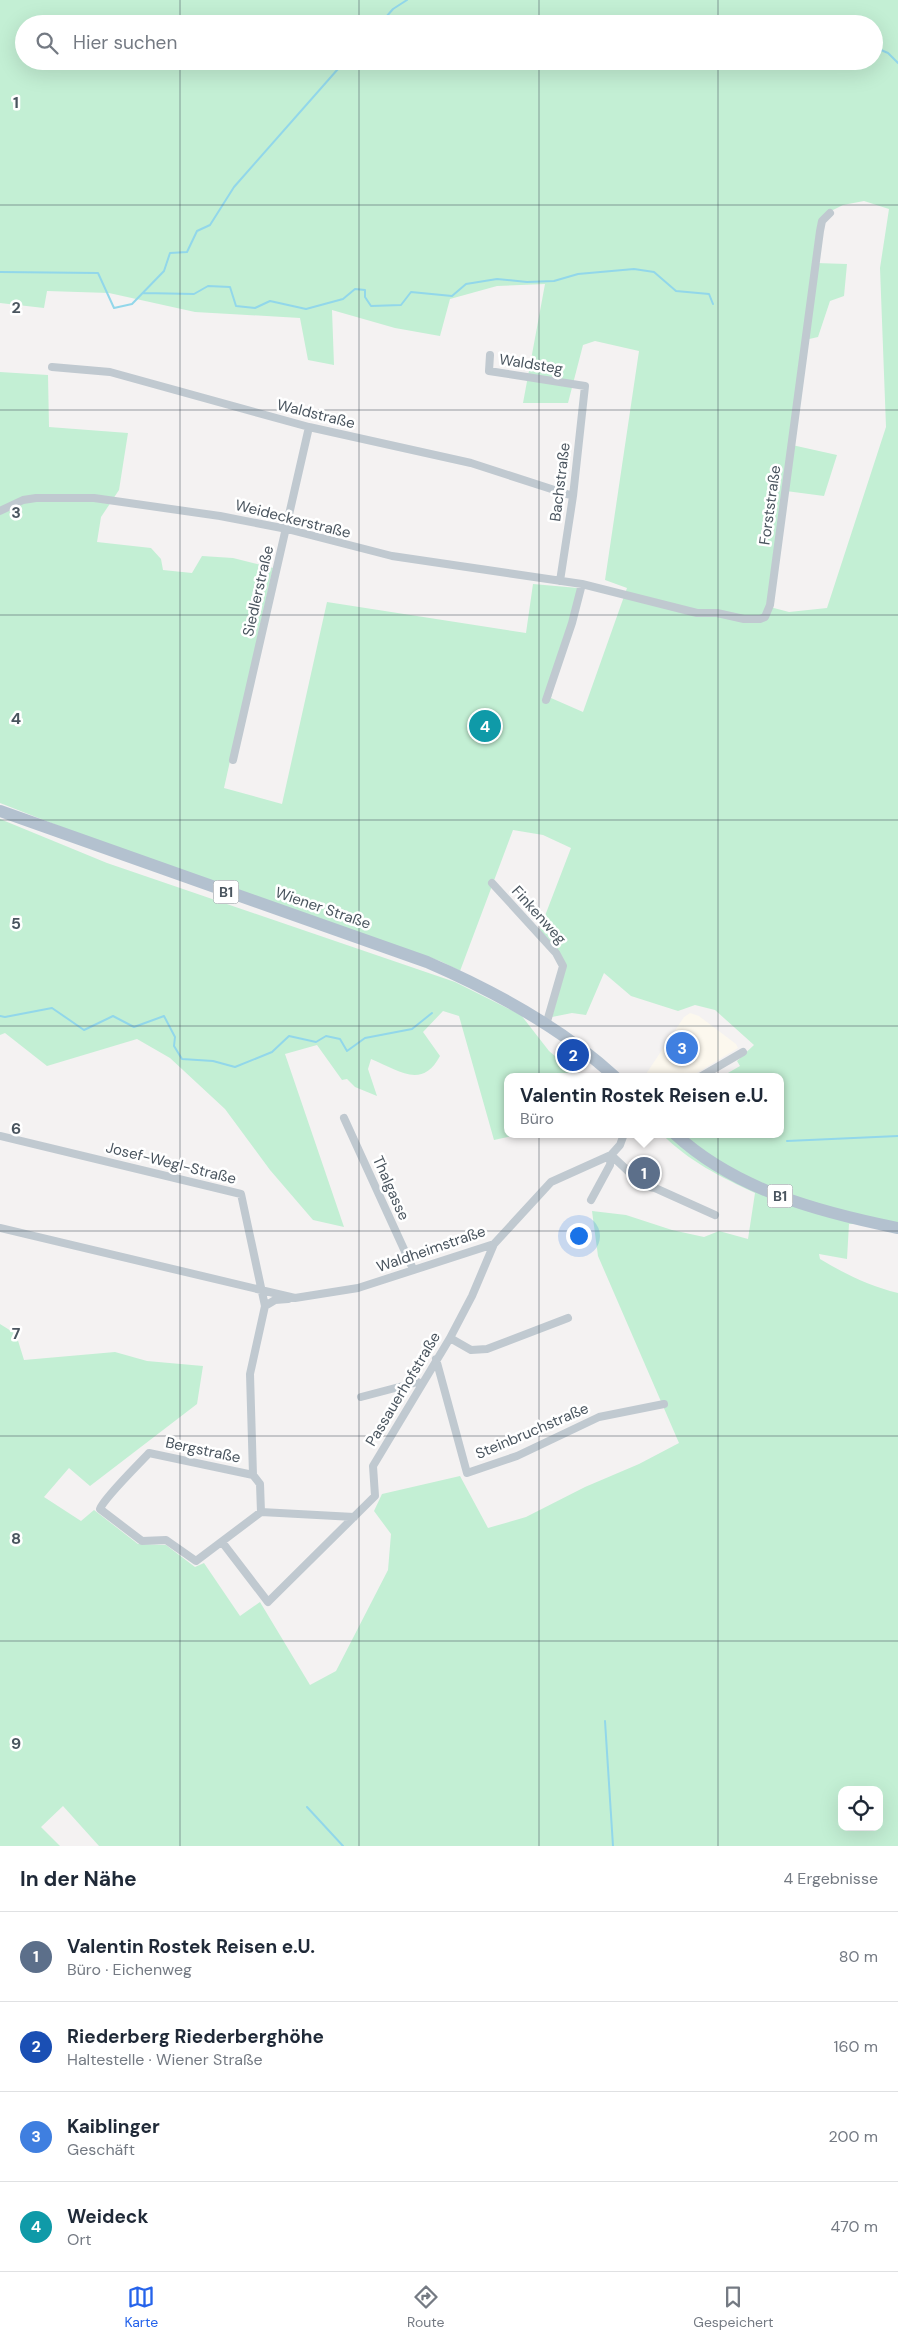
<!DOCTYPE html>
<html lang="de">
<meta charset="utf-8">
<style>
:root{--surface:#fff;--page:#f2f2f3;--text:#1f2937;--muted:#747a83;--line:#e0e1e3;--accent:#2563eb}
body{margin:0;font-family:"DM Sans",sans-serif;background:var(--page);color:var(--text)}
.controls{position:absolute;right:15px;bottom:15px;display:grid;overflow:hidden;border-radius:10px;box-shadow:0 5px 20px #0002}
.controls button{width:45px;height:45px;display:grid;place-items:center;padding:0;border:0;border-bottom:1px solid var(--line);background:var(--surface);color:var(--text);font:25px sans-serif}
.you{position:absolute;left:578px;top:1235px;width:18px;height:18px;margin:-12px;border:4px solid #fff;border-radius:50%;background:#1a73e8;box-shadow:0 0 0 8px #1a73e833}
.badge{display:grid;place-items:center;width:32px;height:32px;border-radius:50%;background:var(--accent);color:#fff;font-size:16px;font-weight:700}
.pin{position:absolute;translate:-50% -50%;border:2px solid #fff;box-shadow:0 1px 5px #0006}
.popup{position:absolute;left:504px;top:1073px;width:280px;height:65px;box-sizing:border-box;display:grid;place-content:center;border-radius:10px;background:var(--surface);filter:drop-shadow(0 1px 4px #0005);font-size:16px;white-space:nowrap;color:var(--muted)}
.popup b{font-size:19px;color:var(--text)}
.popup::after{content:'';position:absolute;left:50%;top:100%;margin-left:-10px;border:10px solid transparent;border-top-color:var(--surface)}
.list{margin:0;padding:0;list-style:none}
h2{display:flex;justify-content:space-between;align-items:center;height:65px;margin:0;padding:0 20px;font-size:21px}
h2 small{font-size:16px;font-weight:400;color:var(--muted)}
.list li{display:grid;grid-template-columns:32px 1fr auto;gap:15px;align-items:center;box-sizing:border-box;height:90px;padding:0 20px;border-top:1px solid var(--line)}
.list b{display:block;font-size:19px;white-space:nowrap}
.list p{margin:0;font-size:16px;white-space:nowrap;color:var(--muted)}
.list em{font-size:16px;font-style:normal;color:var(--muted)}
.icon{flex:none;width:28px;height:28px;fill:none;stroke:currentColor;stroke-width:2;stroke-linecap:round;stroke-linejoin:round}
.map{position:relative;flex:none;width:898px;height:1846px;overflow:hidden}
.search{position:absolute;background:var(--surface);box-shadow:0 5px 20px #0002;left:15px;right:15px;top:15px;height:55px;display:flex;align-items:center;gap:12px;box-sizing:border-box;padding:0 18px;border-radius:28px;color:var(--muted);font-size:19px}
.sheet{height:425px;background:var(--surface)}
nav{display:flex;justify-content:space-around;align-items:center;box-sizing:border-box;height:70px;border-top:1px solid var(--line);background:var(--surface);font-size:14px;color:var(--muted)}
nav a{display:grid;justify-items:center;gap:2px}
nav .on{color:var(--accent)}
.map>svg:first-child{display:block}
</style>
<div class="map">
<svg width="898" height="1846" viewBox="0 0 898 1846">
<rect width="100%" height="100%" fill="#f4f2f2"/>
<!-- commercial -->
<path fill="#fcf8ee" d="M690,1013L699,1016L736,1044L738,1048L690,1077H644L684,1017Z"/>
<!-- green -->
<path fill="#c3efd4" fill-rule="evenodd" d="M0,0H898V1224H849L847,1259L819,1254L820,1259C845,1274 869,1286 898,1293V1846H99L63,1806L41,1827L60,1846H0V1324L16,1334L24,1360L115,1352L147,1361L203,1366L197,1404L90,1486L69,1468L44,1497L81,1521L94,1510L138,1544L166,1545L195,1567L204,1563L240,1616L260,1602L310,1685L336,1671L388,1570L391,1534L374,1511L382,1494L460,1476L488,1528L526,1517L585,1487L639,1464L679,1443L598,1256L592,1211L626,1215L672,1230L704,1237L719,1231L748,1239L755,1193C721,1177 688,1161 662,1134H780V1077H721L740,1066L737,1061L754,1045L715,1010L695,1005L678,1011L631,996L604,973L586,1015L572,1013L552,1017L565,970L538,934L571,848L543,835L513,830L460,971L440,961L100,842L0,803V372L48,375L49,427L128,433L119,490L101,517L97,542L151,548L161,559L163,570L192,573L202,556L233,558L273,568L224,788L282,804L327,602L526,633L533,584L578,588L551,698L583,712L627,588L605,580L639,351L595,341L583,345L568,403H523L545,284L497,286L450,299L440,336L395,328L332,310L334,365L308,360L300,318L195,312L109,293L47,291L44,308L0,303ZM24,24H874V61H24ZM864,201L889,209L880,268L886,427L827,608L789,612L770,607L786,491L824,496L837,455L792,445L805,340L818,337L830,301L844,296L847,264L816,263L827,213L843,205ZM842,1790H879V1827H842Z
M0,819L107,863L455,982L521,1015L549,1051L580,1077H508V1134H521L494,1140L459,1016L443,1011L423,1032L440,1056C422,1090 398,1070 371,1059L368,1069L377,1096L355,1087L347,1079L342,1080L317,1045L285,1054L344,1227L313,1220L270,1170L225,1109L170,1058L137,1039L47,1066L5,1033L0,1035Z"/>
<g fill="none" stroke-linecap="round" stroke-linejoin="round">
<!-- stream -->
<path stroke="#92d7ea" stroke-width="2" d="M837,20L841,24
M380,24L393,9L407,0
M874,47L888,53L898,63
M0,272L98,273L114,308L132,304L164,271L170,253L187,252L197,231L210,225L234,187L345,61
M143,293L194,294L208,286L230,287L236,306L255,308L270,301L306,309L343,299L355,289L365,290V297L371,306L401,305L411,292L452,296L466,284L497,279L527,282L554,281L578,274L634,269L654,272L676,291L709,294L713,304
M0,1016L5,1017L52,1008L84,1030L113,1016L134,1027L164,1016L175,1037L174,1046L182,1059L213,1061L235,1067L272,1052L289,1036L316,1042L326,1036L340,1039L347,1051L365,1038L412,1029L432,1013
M787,1141L898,1136
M605,1721L613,1846
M307,1807L343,1846"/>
<!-- street -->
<path stroke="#c0c9d0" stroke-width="8" d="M490,355L489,371L585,386L573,496L560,581
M52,367L110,372L309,427L471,463L573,496
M0,511L23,500L36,498H94L220,516L287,529L392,556L582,584L697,613H717L744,619H760L765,617L770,605L820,231L822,221L830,213
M546,700L572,623L582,584
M233,760L309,427
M492,883L556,953L563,966L546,1025
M700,1077L743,1052
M344,1118L413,1269
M0,1136L241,1194L265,1306L250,1374L253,1475L149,1453C139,1464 104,1498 100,1509L142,1541L166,1540L196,1561L261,1512L354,1517
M611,1155L644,1186L655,1188L715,1215
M591,1200L610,1165L611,1155
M0,1228L295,1298L358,1288L494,1244L551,1182L611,1155L620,1145L624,1134
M265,1306L275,1300L288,1299
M450,1338L471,1350L487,1349L568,1318
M436,1359L467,1473L517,1456L599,1417L664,1404
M361,1397L418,1382L421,1384
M253,1475L260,1484L261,1512
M222,1542L268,1602L375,1496L373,1466L450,1338L472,1296L494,1244"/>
<!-- primary -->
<path stroke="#b3c1cf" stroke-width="12" d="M0,811L427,962C494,991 561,1027 615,1077
M675,1134C736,1190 819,1212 898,1228"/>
</g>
<!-- grid -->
<path fill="none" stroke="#4a555f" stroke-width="1" stroke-opacity="0.55" d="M180,0V24M359,0V24M539,0V24M718,0V24M180,61V1846M359,61V1846M539,61V1846M718,61V1846M0,205H898M0,410H898M0,615H898M0,820H898M0,1026H898M0,1231H898M0,1436H898M0,1641H898"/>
<g text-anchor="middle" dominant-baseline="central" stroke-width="5" stroke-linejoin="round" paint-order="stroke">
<!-- shield labels -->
<g fill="#fff" stroke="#80888f" stroke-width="1">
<rect x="213.5" y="880.5" width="25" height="23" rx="4"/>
<rect x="767.5" y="1184.5" width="25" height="23" rx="4"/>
</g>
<g font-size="14" font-weight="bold" fill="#4a555f">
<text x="226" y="892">B1</text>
<text x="780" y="1196">B1</text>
</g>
<!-- street labels -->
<g font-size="15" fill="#4a555f" stroke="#fff">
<text transform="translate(531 364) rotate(9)">Waldsteg</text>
<text transform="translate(316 414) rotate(14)">Waldstraße</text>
<text transform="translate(560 482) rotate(-83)">Bachstraße</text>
<text transform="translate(770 505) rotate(-82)">Forststraße</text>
<text transform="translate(293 519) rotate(14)">Weideckerstraße</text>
<text transform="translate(258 591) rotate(-77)">Siedlerstraße</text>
<text transform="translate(323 908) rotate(19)">Wiener Straße</text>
<text transform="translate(539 915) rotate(48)">Finkenweg</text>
<text transform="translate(171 1163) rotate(14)">Josef-Wegl-Straße</text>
<text transform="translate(391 1188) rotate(66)">Thalgasse</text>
<text transform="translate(431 1249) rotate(-19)">Waldheimstraße</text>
<text transform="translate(403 1389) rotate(-59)">Passauerhofstraße</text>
<text transform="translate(532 1431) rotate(-23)">Steinbruchstraße</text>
<text transform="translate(203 1450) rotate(12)">Bergstraße</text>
</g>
</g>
<g font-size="16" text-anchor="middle" font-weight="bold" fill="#4a555f" stroke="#fff" stroke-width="5" stroke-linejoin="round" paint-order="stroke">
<text x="16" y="108">1</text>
<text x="16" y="313">2</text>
<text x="16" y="518">3</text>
<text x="16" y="724">4</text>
<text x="16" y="929">5</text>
<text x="16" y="1134">6</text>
<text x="16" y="1339">7</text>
<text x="16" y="1544">8</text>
<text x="16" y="1749">9</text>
</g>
</svg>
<div class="controls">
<button><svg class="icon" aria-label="locate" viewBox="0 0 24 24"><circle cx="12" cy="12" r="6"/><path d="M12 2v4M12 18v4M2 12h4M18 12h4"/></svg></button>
</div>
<div class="you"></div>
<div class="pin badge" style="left:644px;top:1173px;background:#5c6f8a">1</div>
<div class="popup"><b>Valentin Rostek Reisen e.U.</b>Büro</div>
<div class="pin badge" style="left:573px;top:1055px;background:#1a4fb4">2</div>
<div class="pin badge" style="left:682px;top:1048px;background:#3f7fe0">3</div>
<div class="pin badge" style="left:485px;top:726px;background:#0f9aa8">4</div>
<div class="search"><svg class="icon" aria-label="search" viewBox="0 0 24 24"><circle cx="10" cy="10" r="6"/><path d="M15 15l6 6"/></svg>Hier suchen</div>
</div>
<section class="sheet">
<h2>In der Nähe<small>4 Ergebnisse</small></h2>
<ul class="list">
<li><span class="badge" style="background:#5c6f8a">1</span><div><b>Valentin Rostek Reisen e.U.</b><p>Büro · Eichenweg</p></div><em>80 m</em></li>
<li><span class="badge" style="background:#1a4fb4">2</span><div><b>Riederberg Riederberghöhe</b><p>Haltestelle · Wiener Straße</p></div><em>160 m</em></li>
<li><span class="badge" style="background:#3f7fe0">3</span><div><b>Kaiblinger</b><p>Geschäft</p></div><em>200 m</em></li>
<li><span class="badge" style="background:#0f9aa8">4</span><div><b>Weideck</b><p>Ort</p></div><em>470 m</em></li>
</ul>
</section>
<nav>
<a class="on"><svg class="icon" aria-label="map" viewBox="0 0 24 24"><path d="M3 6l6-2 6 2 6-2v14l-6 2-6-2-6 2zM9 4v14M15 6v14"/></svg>Karte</a>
<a><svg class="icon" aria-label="directions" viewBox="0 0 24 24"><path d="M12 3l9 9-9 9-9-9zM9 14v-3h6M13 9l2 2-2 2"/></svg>Route</a>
<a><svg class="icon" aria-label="saved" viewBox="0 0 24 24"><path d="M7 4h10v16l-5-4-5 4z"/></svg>Gespeichert</a>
</nav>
